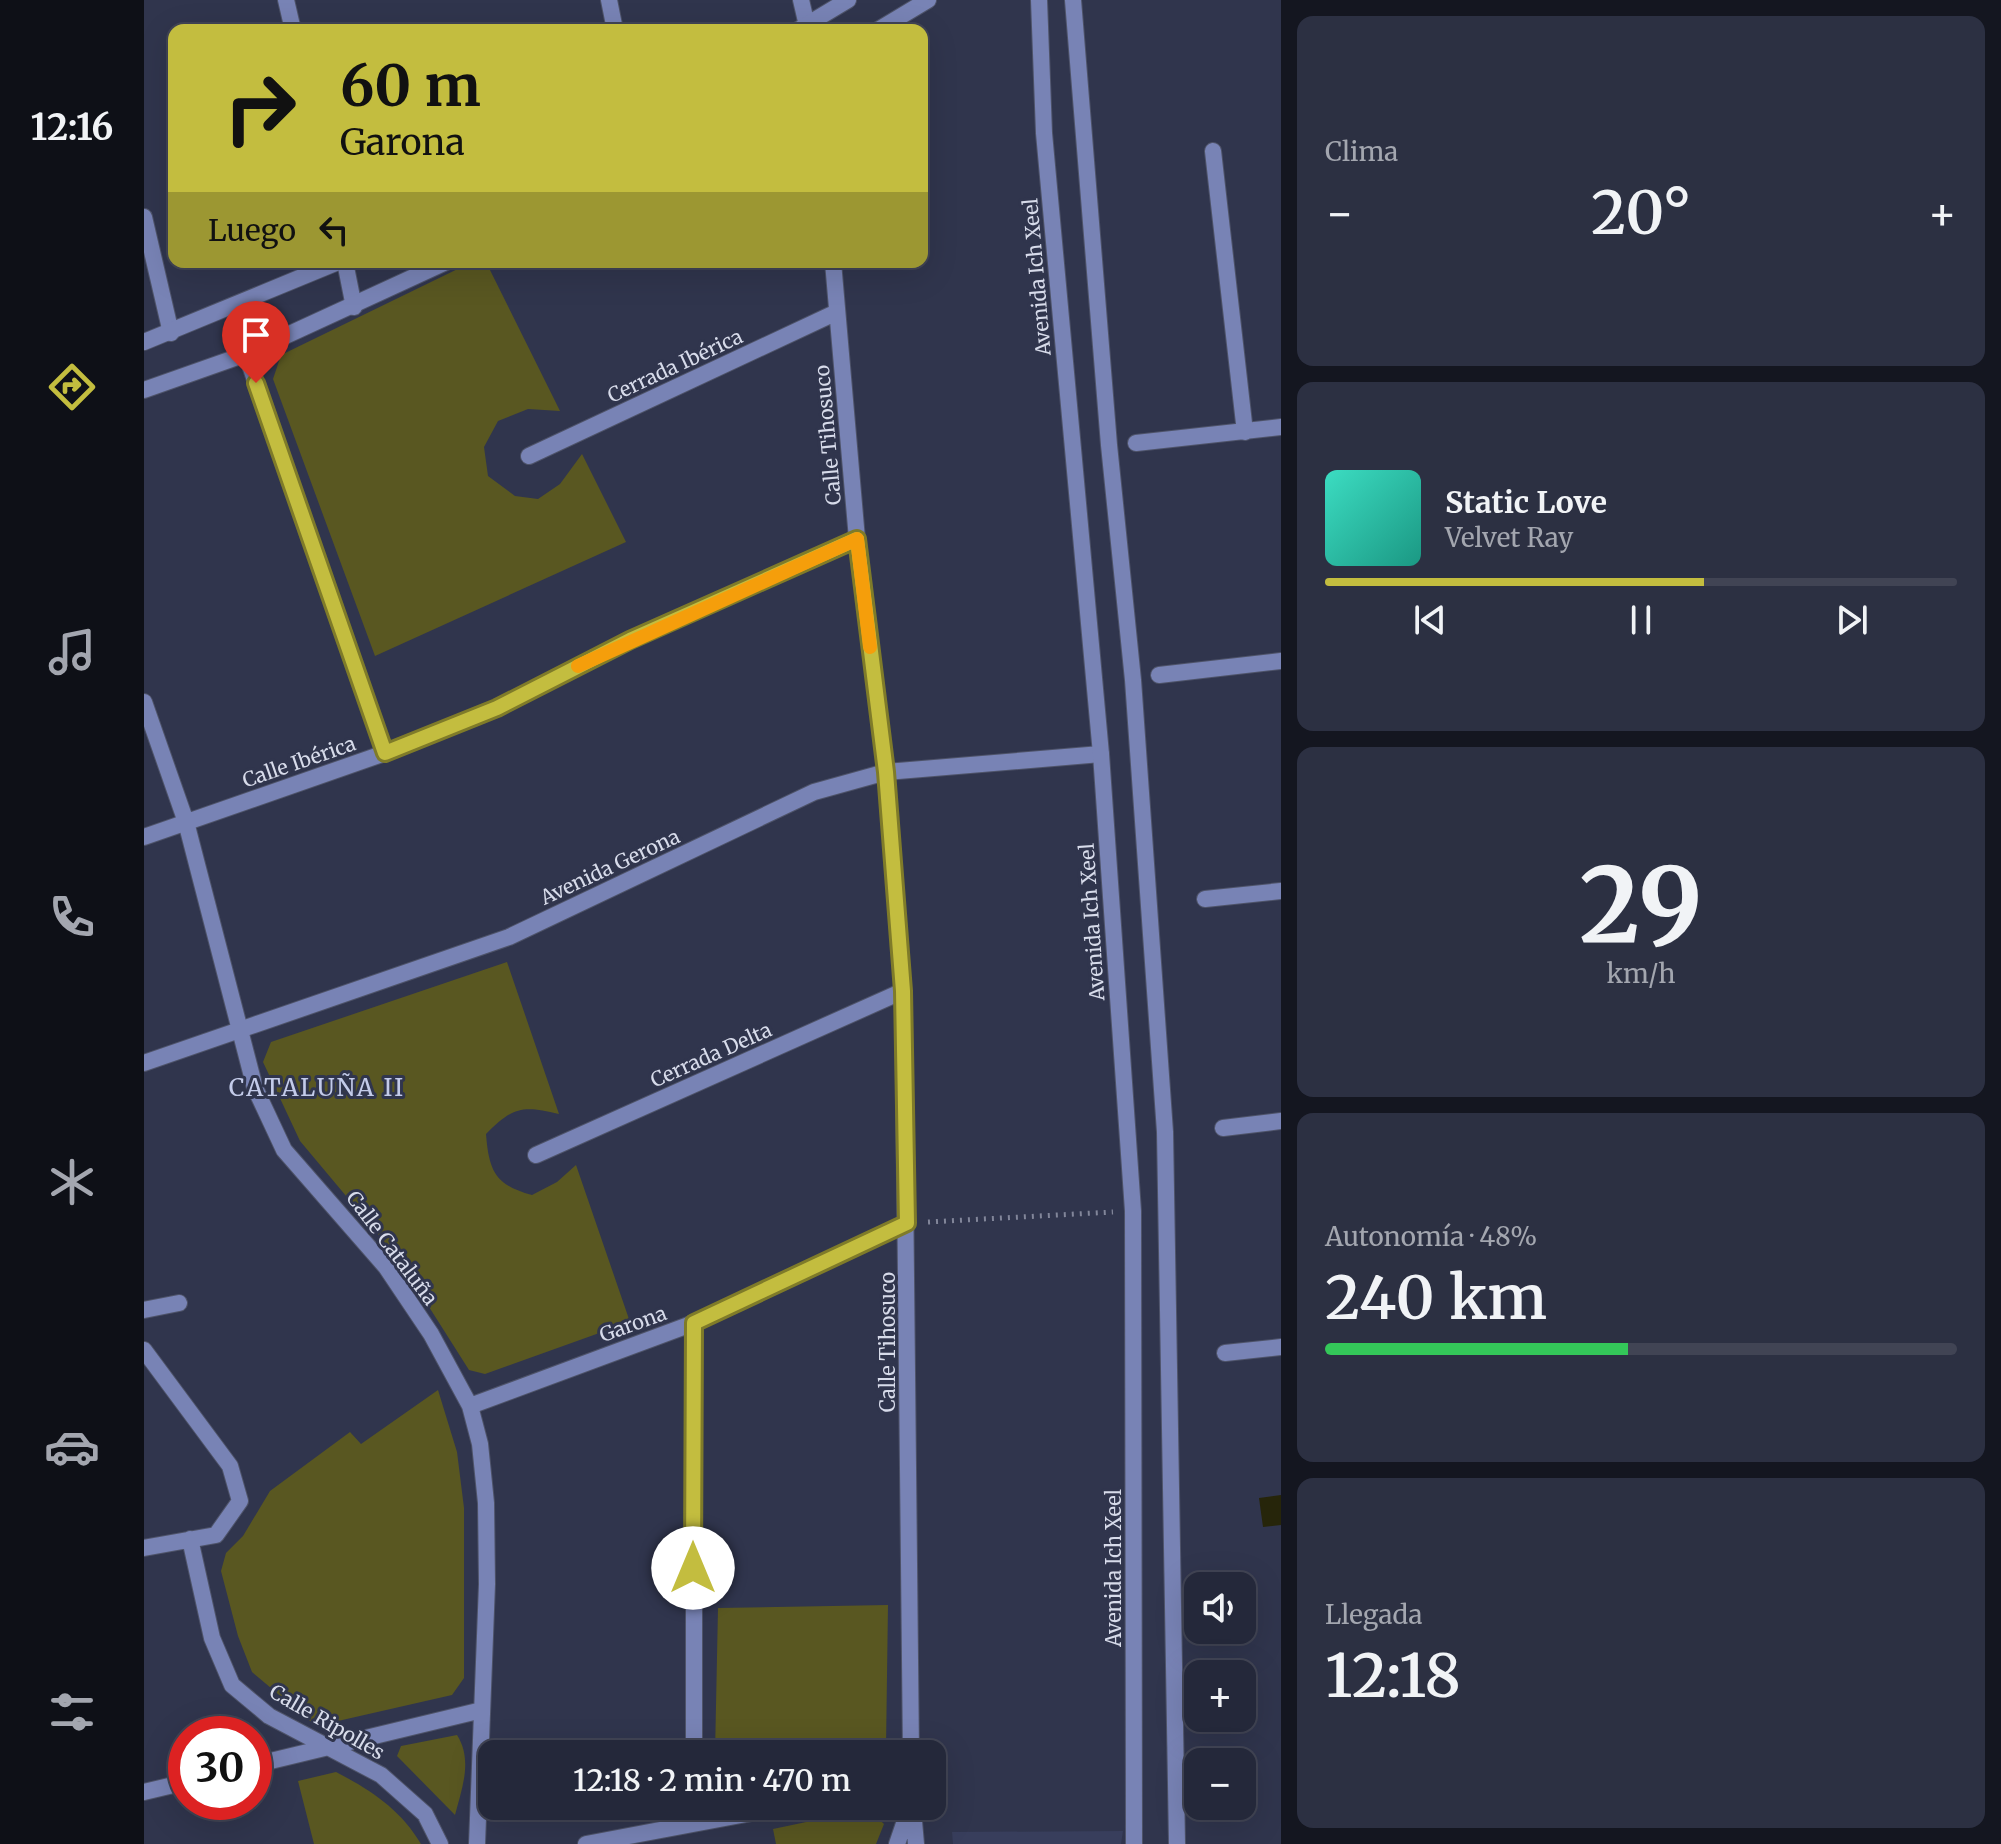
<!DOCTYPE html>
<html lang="es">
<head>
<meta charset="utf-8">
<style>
  :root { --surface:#24283a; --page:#2c3042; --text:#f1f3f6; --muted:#a3a6af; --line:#414454; --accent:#c3bd3f }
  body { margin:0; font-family:Merriweather,serif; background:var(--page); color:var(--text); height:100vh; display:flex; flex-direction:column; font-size:30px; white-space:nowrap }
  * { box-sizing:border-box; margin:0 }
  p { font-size:26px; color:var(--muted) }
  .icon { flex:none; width:44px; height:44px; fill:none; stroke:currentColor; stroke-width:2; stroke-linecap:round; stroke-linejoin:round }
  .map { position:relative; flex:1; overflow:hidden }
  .side { display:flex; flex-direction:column; gap:16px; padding:16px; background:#141620; width:720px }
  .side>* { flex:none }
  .guide { position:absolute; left:24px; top:24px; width:760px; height:244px; border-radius:16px; box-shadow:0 8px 32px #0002,0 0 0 2px var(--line); background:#c3bd3f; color:#111; overflow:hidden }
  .buttons { position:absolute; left:1040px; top:1572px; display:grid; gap:16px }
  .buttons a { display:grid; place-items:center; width:72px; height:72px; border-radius:16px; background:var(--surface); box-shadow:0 8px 32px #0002,0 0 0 2px var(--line); font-size:40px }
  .speed { position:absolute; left:24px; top:1716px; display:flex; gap:16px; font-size:40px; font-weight:700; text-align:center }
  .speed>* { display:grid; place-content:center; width:104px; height:104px; border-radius:50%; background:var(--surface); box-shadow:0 8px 32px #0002,0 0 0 2px var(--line); line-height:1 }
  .speed .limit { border:12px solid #d22; background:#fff; color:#111 }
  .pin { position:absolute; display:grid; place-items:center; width:68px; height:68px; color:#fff; margin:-82px -34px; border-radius:50% 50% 50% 0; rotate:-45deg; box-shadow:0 0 8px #0007 }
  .pin .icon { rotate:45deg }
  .me { position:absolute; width:88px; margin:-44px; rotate:0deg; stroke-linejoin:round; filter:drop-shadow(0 0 6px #0008) }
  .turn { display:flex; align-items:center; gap:28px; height:168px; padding:0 40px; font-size:36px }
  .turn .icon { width:104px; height:104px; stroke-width:2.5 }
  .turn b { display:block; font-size:56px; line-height:68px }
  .then { display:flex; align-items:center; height:76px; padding:0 40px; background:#0003; gap:16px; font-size:30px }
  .big { font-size:60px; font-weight:600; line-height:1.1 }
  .side .widget { flex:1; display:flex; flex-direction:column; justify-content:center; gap:12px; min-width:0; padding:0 28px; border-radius:16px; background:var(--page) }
  .side .dial { align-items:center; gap:0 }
  .dial b { font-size:104px; line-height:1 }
  .song { display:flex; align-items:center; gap:24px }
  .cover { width:96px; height:96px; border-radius:12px; background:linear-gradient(135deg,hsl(170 70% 55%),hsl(170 70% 35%)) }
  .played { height:8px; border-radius:4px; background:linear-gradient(90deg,var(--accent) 60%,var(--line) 60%) }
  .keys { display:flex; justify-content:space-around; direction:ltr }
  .heat { display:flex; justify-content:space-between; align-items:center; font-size:44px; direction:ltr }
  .charge { height:12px; border-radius:6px; background:linear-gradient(90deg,#34c759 48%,var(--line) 0) }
  .trip { position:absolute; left:334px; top:1740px; width:468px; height:80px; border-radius:16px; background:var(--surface); box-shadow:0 8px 32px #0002,0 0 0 2px var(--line); font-weight:600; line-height:80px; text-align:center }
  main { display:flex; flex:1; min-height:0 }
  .dock { display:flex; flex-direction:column; width:144px; justify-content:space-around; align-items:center; background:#0e1017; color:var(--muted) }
  .dock .icon { width:56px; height:56px }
  .dock .active { color:var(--accent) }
  .dock b { font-size:36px; color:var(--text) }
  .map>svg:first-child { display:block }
</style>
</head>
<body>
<main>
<nav class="dock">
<b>12:16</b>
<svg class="icon active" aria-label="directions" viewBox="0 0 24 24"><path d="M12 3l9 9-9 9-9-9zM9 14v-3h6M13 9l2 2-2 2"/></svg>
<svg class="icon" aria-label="music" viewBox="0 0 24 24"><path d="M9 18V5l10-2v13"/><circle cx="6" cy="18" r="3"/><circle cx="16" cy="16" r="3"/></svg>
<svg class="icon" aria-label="phone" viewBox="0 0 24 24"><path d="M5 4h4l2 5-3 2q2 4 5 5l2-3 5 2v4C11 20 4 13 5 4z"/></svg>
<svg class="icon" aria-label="climate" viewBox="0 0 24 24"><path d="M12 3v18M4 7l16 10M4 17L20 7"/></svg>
<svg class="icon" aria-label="car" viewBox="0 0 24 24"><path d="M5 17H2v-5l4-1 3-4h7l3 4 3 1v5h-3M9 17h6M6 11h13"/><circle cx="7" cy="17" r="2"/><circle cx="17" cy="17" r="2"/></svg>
<svg class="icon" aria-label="filters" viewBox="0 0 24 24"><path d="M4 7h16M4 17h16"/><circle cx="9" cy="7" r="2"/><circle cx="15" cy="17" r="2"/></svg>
</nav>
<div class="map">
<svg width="1137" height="1844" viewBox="0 0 1137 1844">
  <rect width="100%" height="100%" fill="#30354d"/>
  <path fill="#383e5c" d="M 979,1831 L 977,1844 L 809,1844 L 808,1832 Z"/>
  <path fill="#595721" d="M 328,262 L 342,262 L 416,411 L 384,409 L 354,421 L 340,447 L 344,476 L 371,496 L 394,499 L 416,484 L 438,454 L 482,542 L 231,656 L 129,379 L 137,355 Z
    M 363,962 L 415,1114 C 378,1105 369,1107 342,1134 C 345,1171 351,1185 388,1195 L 413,1182 L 432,1165 L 486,1322 L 341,1374 L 325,1370 L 254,1258 L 156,1141 L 119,1062 L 127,1042 Z
    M 294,1390 L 313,1452 L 320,1508 L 320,1678 L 308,1695 L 172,1726 L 108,1672 L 94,1636 L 77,1571 L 82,1553 L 99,1536 L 126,1491 L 206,1432 L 217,1444 Z
    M 744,1605 L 742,1747 L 738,1754 L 571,1754 L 574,1608 Z
    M 313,1735 C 329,1760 318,1788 311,1815 L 253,1756 L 257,1746 Z
    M 192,1772 C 227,1790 257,1810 277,1844 L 170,1844 L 154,1781 Z
    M 724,1809 L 740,1824 L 732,1844 L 632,1844 L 629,1829 Z"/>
  <path fill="#26250a" d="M 1137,1495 L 1137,1525 L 1119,1527 L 1115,1498 Z"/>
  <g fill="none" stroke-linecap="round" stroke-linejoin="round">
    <defs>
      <path id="minor" d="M 142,0 L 149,30
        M 465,0 L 471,30
        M 657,0 L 664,30
        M 1069,151 L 1101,432
        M 0,217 L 27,333
        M 201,262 L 210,307
        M 689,262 L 713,539 L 742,772 L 759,991 L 767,1754
        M 102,354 L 241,753
        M 992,443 L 1137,427
        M 385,456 L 693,312
        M 1015,675 L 1137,661
        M 0,702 L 42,822 L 111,1088 L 140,1150 L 242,1267 L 287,1334 L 326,1406 L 336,1444 L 342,1503 L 343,1584 L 333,1844
        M 0,837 L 241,753 L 353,708 L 486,640 L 713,539
        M 1061,899 L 1137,891
        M 0,1063 L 365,937 L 670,792 L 742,772 L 957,754
        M 1079,1128 L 1137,1121
        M 392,1155 L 759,991
        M 0,1310 L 35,1303
        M 550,1323 L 550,1754
        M 0,1350 L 86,1466 L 96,1501 L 72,1535 L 0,1548
        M 1081,1353 L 1137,1347
        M 326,1406 L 550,1323 L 763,1223
        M 46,1539 L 68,1638 L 88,1685 L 125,1716 L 237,1775 L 281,1814 L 296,1844
        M 110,1765 L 338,1710
        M 0,1792 L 42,1782
        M 769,1810 L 772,1844
        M 442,1844 L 644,1806
        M 753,1844 L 766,1806"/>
      <path id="tertiary" d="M 895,0 L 900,133 L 957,754 L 989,1211 L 990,1844
        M 929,0 L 965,445 L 989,680 L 1021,1132 L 1033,1844
        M 654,30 L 704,0
        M 734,30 L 784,0
        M 0,342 L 194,262
        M 0,390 L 102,354 L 302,262"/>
    </defs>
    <use href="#minor" stroke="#4e5369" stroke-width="18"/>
    <use href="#tertiary" stroke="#4e5369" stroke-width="18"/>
    <path stroke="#82869a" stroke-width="5" stroke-dasharray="2 6" stroke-linecap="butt" d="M 784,1222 L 969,1212"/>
    <use href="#minor" stroke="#7883b5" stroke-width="16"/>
    <use href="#tertiary" stroke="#7883b5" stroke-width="16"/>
  </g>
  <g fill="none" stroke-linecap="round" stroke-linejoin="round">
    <defs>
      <path id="route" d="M 112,383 L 241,753 L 353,708 L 486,640 L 713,539 L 742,772 L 759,991 L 763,1223 L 550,1323 L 549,1568"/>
    </defs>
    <use href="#route" stroke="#7f7b29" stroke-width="20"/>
    <use href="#route" stroke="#c3bd3f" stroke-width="14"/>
    <path stroke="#f59e0b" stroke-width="14" d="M 434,666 L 713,539 L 726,647"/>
  </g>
  <g text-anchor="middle" stroke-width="6" stroke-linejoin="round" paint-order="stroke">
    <g font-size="20" fill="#d7dbea" stroke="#30354d">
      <text transform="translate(893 277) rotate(-95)" y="7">Avenida Ich Xeel</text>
      <text transform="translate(531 366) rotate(-25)" y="7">Cerrada Ibérica</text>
      <text transform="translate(684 435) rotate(-95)" y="7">Calle Tihosuco</text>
      <text transform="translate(155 762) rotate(-19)" y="7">Calle Ibérica</text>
      <text transform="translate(466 867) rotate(-25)" y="7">Avenida Gerona</text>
      <text transform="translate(948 922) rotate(-94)" y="7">Avenida Ich Xeel</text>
      <text transform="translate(567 1055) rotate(-24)" y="7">Cerrada Delta</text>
      <text transform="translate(248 1248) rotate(53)" y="7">Calle Cataluña</text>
      <text transform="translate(489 1324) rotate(-20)" y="7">Garona</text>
      <text transform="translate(744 1342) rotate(-90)" y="7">Calle Tihosuco</text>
      <text transform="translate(970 1568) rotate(-90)" y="7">Avenida Ich Xeel</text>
      <text transform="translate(183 1722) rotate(30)" y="7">Calle Ripolles</text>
    </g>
    <g font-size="24" letter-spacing="2" fill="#c3cbe9" stroke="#30354d">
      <text x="173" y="1096">CATALUÑA II</text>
    </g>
  </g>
</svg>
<div class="buttons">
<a><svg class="icon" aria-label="sound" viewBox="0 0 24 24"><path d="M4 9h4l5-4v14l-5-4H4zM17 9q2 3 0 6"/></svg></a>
<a>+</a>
<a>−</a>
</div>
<div class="speed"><div class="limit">30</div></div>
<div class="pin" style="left:112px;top:383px;background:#d93025"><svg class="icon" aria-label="arrive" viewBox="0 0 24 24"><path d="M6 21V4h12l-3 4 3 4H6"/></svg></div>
<svg class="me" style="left:549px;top:1568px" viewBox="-20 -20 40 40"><circle r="19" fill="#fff"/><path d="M0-13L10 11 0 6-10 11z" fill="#c3bd3f"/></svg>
<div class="trip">12:18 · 2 min · 470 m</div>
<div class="guide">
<div class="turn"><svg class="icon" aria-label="right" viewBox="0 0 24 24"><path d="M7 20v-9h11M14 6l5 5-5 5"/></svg><div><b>60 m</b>Garona</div></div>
<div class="then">Luego<svg class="icon" aria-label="left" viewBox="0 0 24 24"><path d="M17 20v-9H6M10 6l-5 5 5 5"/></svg></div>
</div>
</div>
<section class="side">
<div class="widget"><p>Clima</p>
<div class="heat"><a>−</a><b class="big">20°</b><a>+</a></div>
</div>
<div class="widget">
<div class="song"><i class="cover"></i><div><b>Static Love</b><p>Velvet Ray</p></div></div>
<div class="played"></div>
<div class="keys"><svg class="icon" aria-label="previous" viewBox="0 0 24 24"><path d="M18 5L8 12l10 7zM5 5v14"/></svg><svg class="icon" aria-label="pause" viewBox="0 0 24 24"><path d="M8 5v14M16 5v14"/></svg><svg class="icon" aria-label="next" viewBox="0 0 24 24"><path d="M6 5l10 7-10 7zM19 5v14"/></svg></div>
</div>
<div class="widget dial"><b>29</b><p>km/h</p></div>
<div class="widget"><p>Autonomía · 48%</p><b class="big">240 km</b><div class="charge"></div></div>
<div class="widget"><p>Llegada</p><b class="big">12:18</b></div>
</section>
</main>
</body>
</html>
